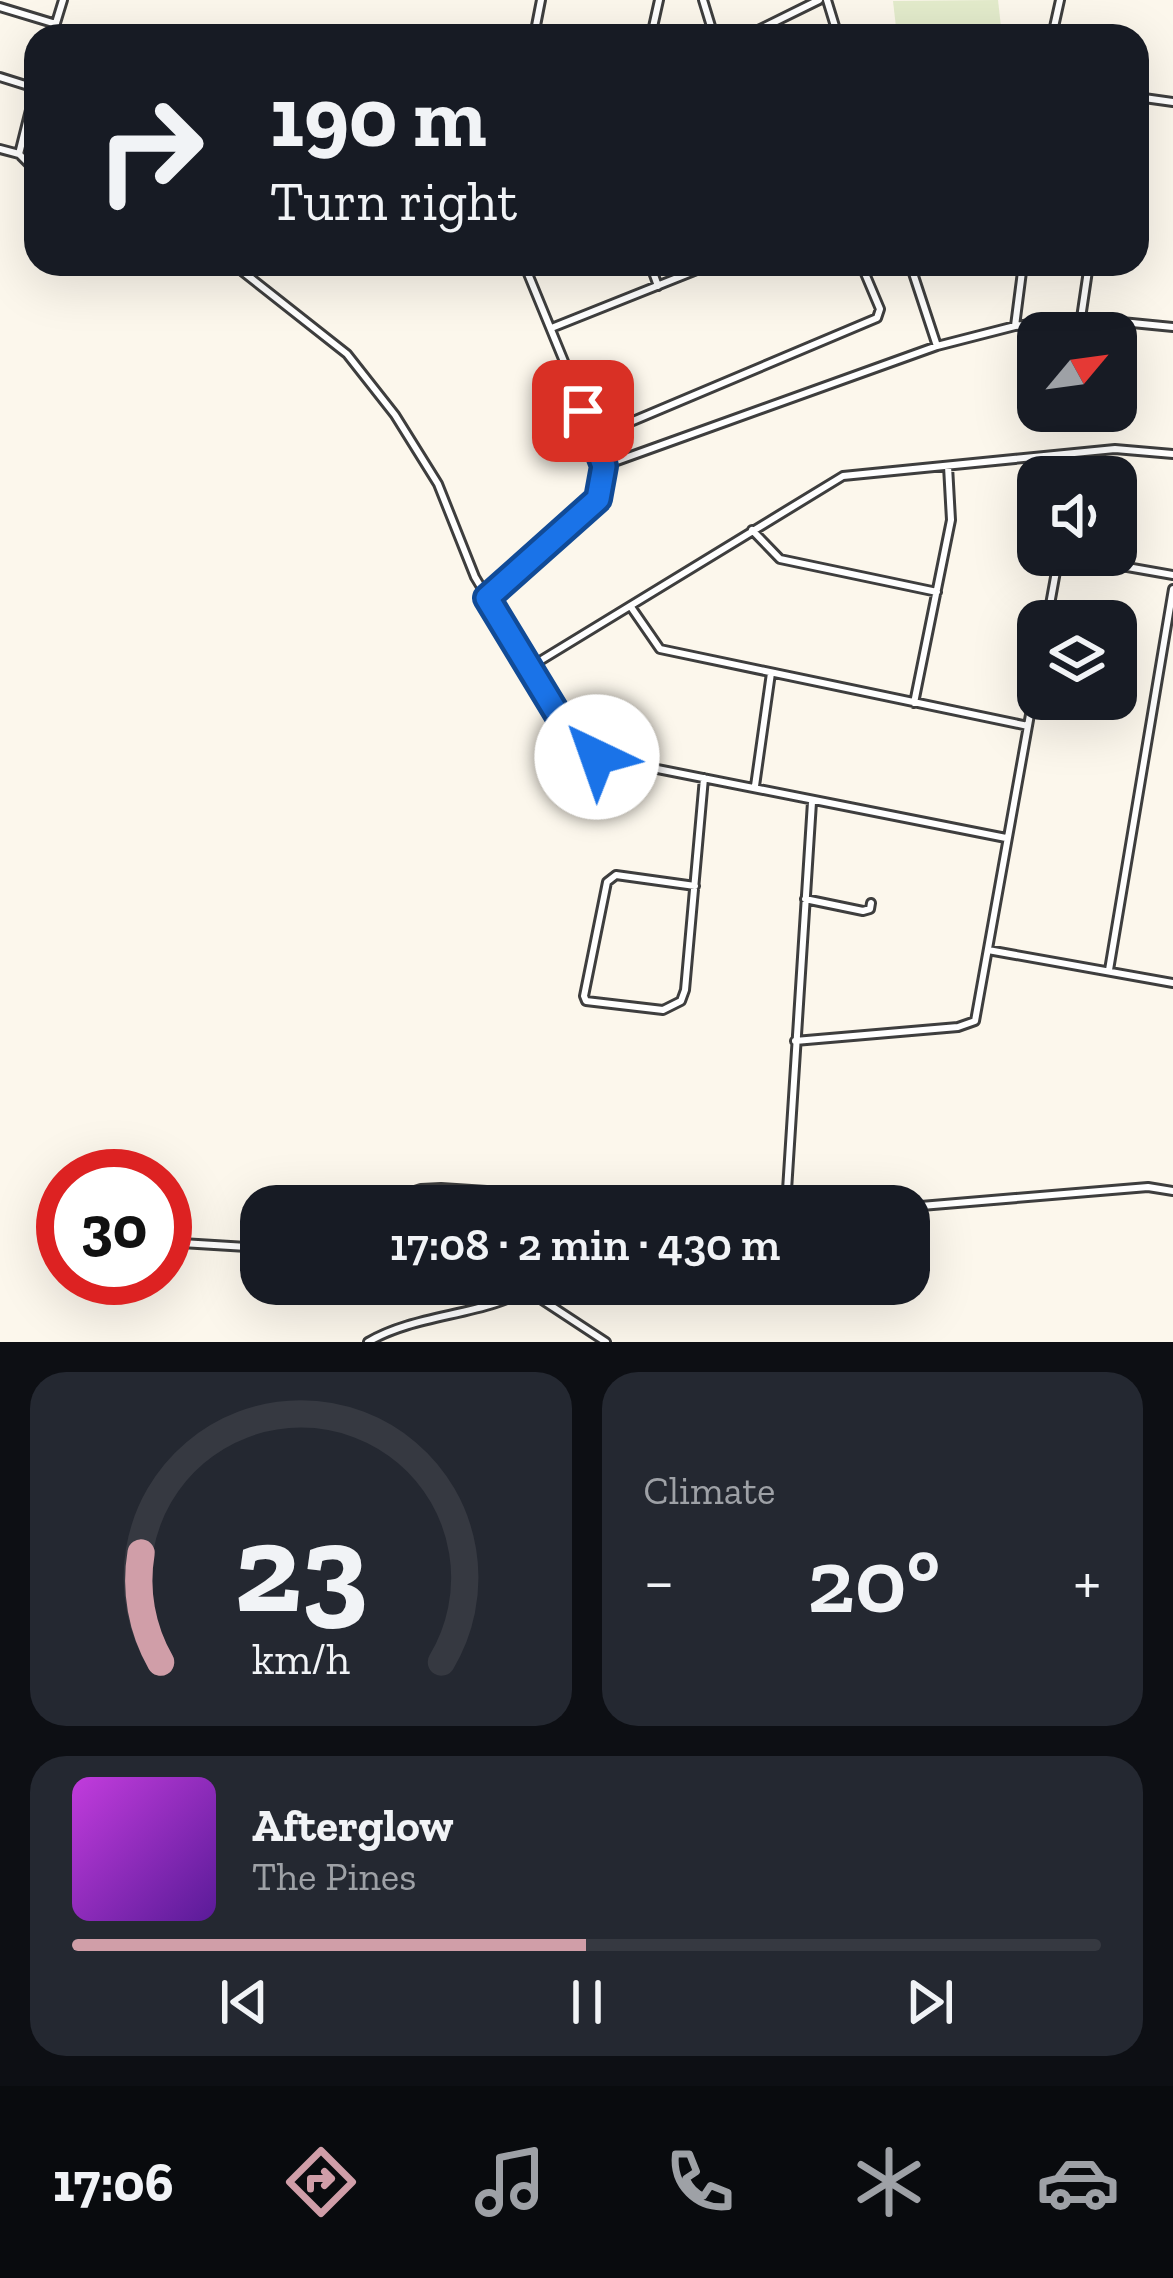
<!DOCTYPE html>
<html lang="en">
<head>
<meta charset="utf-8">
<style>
  :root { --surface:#171b24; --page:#242831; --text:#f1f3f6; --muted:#9ea1a6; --line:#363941; --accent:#d09ea8 }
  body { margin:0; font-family:"Zilla Slab",serif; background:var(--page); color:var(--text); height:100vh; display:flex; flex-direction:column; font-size:45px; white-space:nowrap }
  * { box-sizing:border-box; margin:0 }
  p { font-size:39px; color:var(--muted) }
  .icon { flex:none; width:66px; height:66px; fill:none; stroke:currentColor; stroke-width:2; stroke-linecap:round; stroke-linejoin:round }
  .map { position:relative; height:1342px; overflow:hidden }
  .details { display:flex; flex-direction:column; gap:30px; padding:30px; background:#0d0f14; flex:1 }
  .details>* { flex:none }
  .hud { position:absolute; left:24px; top:24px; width:1125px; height:252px; border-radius:36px; box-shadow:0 12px 48px #0002; background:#171b24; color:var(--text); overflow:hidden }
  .needle { width:78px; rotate:61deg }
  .fabs { position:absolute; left:1017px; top:312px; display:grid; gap:24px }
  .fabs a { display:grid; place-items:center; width:120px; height:120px; border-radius:24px; background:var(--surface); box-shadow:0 12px 48px #0002; font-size:60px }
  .speed { position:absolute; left:36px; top:1149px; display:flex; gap:24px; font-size:60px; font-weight:700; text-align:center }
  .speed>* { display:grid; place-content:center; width:156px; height:156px; border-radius:50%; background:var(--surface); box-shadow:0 12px 48px #0002; line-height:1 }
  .speed .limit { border:18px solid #d22; background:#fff; color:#111 }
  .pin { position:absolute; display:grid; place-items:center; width:102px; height:102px; color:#fff; margin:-51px; border-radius:24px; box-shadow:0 6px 18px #0006 }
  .me { position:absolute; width:132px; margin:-66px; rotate:318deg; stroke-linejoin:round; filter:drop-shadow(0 0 9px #0008) }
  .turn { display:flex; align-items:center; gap:42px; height:252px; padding:0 48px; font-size:54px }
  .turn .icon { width:156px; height:156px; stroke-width:2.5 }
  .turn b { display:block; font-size:84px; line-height:102px }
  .big { font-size:90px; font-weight:600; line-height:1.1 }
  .details .widget { flex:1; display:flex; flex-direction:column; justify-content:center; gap:18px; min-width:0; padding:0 42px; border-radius:36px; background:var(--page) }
  .details .dial { align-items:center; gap:0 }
  .dial svg { height:312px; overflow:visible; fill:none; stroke:var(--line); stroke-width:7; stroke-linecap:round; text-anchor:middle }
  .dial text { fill:var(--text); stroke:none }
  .song { display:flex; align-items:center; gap:36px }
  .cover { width:144px; height:144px; border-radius:18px; background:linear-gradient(135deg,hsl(290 70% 55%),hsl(270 70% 35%)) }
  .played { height:12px; border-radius:6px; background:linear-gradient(90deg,var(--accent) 50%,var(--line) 50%) }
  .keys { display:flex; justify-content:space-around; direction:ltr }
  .heat { display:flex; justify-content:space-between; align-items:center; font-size:66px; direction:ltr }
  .details .tiles { flex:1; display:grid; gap:30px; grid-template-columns:1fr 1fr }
  .widget:last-child { grid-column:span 2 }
  .trip { position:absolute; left:240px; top:1185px; width:690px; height:120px; border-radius:36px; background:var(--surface); box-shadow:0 12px 48px #0002; font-weight:600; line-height:120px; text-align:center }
  .tab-bar { display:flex; height:192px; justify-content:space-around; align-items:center; background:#090b0e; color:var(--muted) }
  .tab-bar .icon { width:84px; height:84px }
  .tab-bar .on { color:var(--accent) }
  .tab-bar b { font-size:54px; color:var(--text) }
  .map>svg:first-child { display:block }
</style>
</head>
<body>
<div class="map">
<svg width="1173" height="1342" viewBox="0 0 1173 1342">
  <rect width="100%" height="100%" fill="#fcf7ec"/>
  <path fill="#e3ebcb" d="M 998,0 L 1002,36 L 897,36 L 893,1 Z"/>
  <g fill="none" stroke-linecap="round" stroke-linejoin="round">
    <defs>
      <path id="street" d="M 703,0 L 714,36
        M 827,0 L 838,36
        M 0,7 L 56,24
        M 52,36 L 63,0
        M 534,36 L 541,0
        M 651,36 L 659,0
        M 746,36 L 819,0
        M 1052,36 L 1060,0
        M 0,77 L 35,88
        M 1137,97 L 1173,102
        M 0,149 L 19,154 L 36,86
        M 19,154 L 36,171
        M 233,264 L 347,354 L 395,415 L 438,484 L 475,577 L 578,748 L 597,757 L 1006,838
        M 650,264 L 658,286
        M 910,264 L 937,346
        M 1081,318 L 1089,264
        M 1015,326 L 1023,264
        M 554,327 L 712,264
        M 595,437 L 877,318 L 880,309 L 861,264
        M 603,466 L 937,346 L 1015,326 L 1081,318 L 1173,327
        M 1064,477 L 1065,454
        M 752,530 L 780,559 L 937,592
        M 1059,555 L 1173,575
        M 488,597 L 598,499 C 607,477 601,459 595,437 L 524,264
        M 631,607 L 660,649 L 1028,726
        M 1047,621 L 1059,555
        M 530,667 L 843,476 L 1115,449 L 1173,454
        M 914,703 L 951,520 L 948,466
        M 755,786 L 771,673
        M 695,886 L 616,875 L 607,882 L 584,996 L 586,1001 L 663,1010 L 681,1001 L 685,990 L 704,778
        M 805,899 L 863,911 L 870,909 L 871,903
        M 988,950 L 1173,983
        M 1109,970 L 1173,589
        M 795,1041 L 958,1027 L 975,1021 L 1038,670
        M 367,1206 L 421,1189 L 441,1188 L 710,1206
        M 786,1206 L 812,802
        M 909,1207 L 1148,1187 L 1173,1191
        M 165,1242 L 247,1247 L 261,1243
        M 527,1290 L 606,1342
        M 368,1342 C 419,1312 487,1317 537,1284"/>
    </defs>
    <use href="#street" stroke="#3e3e3e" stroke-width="12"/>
    <use href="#street" stroke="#fff" stroke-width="6"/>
  </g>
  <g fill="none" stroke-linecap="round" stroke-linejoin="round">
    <defs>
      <path id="route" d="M 583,411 L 604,466 L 598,499 L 487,598 L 578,748 L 597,757"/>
    </defs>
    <use href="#route" stroke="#114b97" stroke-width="30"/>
    <use href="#route" stroke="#1a73e8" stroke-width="21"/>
  </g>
</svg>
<div class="fabs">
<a><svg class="needle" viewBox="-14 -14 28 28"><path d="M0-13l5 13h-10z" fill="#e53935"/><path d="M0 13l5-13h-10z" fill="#9ea1a6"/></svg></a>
<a><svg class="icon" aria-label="sound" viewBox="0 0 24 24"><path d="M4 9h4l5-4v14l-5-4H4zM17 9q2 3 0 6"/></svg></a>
<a><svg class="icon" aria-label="layers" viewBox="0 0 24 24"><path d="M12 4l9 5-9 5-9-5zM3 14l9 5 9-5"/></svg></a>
</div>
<div class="speed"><div class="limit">30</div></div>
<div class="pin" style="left:583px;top:411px;background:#d93025"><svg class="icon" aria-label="arrive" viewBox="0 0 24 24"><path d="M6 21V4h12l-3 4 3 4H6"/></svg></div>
<svg class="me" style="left:597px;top:757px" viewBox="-20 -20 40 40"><circle r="19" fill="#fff"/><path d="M0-13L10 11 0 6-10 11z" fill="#1a73e8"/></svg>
<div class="trip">17:08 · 2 min · 430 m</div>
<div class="hud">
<div class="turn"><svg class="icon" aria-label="right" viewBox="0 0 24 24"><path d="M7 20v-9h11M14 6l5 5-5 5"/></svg><div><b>190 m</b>Turn right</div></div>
</div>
</div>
<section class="details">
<div class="tiles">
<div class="widget dial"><svg viewBox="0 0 100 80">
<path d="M14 69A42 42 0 1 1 86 69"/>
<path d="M14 69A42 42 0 0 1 9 41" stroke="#d09ea8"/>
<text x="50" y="56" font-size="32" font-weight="700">23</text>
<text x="50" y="72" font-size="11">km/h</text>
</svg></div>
<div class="widget"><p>Climate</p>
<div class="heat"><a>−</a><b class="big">20°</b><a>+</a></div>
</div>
<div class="widget">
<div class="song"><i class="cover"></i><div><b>Afterglow</b><p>The Pines</p></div></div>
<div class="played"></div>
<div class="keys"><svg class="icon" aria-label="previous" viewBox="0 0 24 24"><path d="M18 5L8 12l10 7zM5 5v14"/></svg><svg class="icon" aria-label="pause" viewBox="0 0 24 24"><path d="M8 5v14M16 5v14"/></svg><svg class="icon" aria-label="next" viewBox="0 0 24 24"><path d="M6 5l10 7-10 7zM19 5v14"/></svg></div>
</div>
</div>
</section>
<nav class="tab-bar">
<b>17:06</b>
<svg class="icon on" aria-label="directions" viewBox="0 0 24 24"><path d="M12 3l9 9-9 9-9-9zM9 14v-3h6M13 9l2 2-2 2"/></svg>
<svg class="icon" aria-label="music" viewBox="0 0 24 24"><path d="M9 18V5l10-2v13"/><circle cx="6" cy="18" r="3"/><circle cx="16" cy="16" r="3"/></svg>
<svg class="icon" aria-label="phone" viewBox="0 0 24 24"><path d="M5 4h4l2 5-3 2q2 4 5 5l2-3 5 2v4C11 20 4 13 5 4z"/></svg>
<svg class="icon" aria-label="climate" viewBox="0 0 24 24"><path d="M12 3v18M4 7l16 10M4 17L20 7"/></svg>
<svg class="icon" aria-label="car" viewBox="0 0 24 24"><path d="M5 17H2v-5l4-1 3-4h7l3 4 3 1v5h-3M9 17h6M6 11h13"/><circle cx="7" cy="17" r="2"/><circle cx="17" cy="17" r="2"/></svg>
</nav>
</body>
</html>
